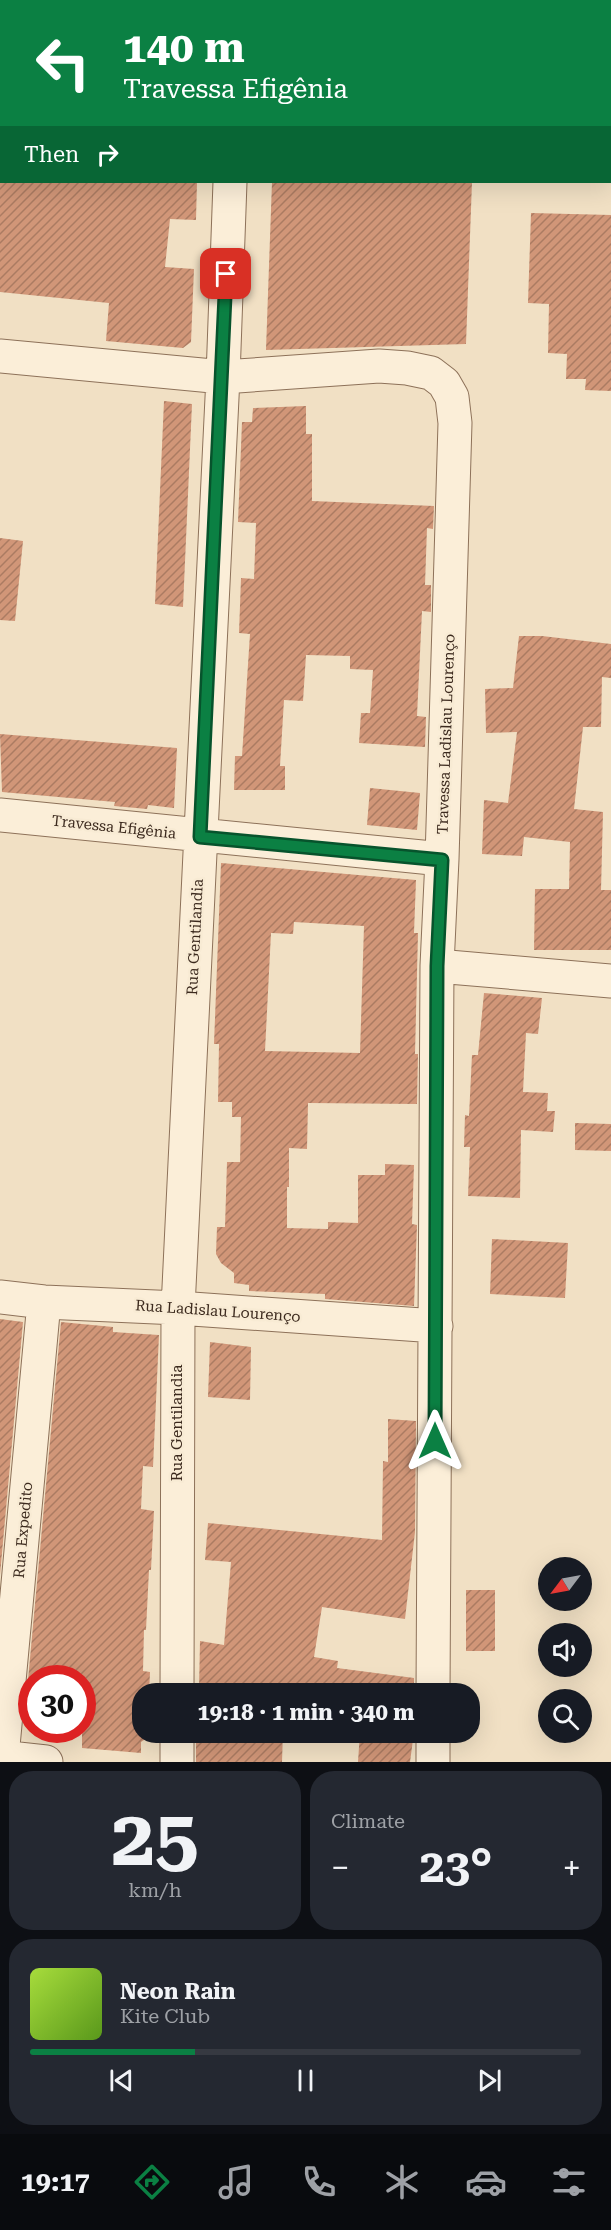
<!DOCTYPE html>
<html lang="en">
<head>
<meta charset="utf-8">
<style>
  :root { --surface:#171b24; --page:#242831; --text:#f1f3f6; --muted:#9ea1a6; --line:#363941; --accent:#0b8043 }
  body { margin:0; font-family:"Roboto Serif",serif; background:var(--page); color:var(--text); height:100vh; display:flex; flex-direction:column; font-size:22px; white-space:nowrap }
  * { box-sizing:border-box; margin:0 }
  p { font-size:20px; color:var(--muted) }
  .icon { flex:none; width:33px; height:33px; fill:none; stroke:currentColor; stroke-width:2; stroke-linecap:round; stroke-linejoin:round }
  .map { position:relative; height:1762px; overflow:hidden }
  .side { display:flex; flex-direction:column; gap:9px; padding:9px; background:#0d0f14; flex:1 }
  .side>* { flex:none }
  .banner { position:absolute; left:0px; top:0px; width:612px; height:183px; box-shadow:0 6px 24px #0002; background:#0b8043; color:#fff; overflow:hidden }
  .needle { width:39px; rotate:238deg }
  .fabs { position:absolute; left:538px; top:1557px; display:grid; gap:12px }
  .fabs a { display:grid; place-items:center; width:54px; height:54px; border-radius:50%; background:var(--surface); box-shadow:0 6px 24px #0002; font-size:30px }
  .speed { position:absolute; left:18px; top:1665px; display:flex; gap:12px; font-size:30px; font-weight:700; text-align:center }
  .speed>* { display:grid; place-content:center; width:78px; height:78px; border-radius:50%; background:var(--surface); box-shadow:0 6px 24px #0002; line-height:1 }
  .speed .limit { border:9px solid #d22; background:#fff; color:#111 }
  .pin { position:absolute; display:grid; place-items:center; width:51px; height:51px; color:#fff; margin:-26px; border-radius:12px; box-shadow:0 3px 9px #0006 }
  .me { position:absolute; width:66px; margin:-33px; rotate:0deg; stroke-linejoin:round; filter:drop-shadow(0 0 4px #0008) }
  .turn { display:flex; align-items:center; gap:21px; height:126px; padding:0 24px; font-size:27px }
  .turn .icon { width:78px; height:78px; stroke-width:2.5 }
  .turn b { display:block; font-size:42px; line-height:51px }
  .then { display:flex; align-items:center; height:57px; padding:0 24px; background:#0003; gap:12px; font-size:22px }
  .big { font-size:45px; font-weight:700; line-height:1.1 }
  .side .tile { flex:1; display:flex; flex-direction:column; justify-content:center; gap:9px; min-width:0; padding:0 21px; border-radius:24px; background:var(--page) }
  .side .dial { align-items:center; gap:0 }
  .dial b { font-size:78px; line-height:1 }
  .song { display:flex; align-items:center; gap:18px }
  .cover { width:72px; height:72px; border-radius:9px; background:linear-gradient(135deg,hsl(80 70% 55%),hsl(90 70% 35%)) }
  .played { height:6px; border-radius:3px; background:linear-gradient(90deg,var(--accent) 30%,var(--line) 30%) }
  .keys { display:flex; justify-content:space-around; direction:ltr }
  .heat { display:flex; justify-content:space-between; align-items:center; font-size:33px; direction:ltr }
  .side .tiles { flex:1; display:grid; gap:9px; grid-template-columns:1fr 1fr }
  .tile:last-child { grid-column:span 2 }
  .trip { position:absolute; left:132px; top:1683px; width:348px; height:60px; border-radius:24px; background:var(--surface); box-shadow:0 6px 24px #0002; font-weight:700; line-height:60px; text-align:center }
  .tab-bar { display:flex; height:96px; justify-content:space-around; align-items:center; background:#090b0e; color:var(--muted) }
  .tab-bar .icon { width:42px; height:42px }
  .tab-bar .current { color:var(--accent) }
  .tab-bar b { font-size:27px; color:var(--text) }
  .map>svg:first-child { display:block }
</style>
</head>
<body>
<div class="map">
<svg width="611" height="1762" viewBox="0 0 611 1762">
  <defs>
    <pattern id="building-hatch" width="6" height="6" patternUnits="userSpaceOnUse" patternTransform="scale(1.5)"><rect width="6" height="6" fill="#d19678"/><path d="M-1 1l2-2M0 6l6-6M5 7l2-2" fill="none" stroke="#ab7b62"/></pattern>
  </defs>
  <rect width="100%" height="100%" fill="#f1e0c4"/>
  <path fill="url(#building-hatch)" fill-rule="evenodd" d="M 0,182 L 197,182 L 196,220 L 170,219 L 165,267 L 194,269 L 191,342 L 183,348 L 106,341 L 109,303 L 0,292 Z
    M 272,182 L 472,182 L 466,344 L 266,350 Z
    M 531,213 L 611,215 L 611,391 L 585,390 L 586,379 L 566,379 L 567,354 L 548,353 L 549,304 L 528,303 Z
    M 164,401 L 192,404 L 183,607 L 155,604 Z
    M 306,406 L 306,434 L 312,434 L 312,501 L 434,506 L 433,529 L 427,528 L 425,585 L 431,585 L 431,612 L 422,611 L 417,716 L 426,717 L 425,747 L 359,743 L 361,713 L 370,713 L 373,670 L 350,669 L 350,656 L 306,655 L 303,701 L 284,700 L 280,766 L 285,766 L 285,790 L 234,790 L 235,756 L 242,756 L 250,634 L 239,633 L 241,578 L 254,579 L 256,523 L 238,522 L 242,422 L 252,422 L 253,408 Z
    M 0,538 L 23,541 L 15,621 L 0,620 Z
    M 519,636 L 542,636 L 611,644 L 611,678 L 602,677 L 601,727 L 583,727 L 574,809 L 603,812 L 601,890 L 611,890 L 611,950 L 534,950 L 535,889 L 569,889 L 570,842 L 524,837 L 522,856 L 482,854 L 484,800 L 508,803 L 517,732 L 486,733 L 485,689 L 513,688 Z
    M 0,734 L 177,748 L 174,808 L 148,805 L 147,809 L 114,806 L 115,802 L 2,792 Z
    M 370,788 L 420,793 L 417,830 L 367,825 Z
    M 221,863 L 416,880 L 414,933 L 418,933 L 415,1054 L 418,1054 L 417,1104 L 308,1103 L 307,1149 L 289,1148 L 289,1187 L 287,1187 L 287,1228 L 328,1229 L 328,1222 L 358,1223 L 358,1175 L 385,1175 L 385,1164 L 414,1165 L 412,1224 L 417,1225 L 414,1306 L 325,1299 L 325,1294 L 249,1291 L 249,1285 L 234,1283 L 234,1273 L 221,1263 L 216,1254 L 217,1227 L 225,1227 L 227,1162 L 240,1162 L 241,1117 L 232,1117 L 232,1102 L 218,1102 L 219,1044 L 214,1044 ZM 294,922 L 364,926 L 360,1053 L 265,1051 L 271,933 L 293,934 Z
    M 484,993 L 542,998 L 538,1034 L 526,1033 L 523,1092 L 548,1093 L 547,1111 L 555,1111 L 553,1132 L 521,1130 L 520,1198 L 468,1196 L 470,1147 L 464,1147 L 465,1115 L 469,1116 L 472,1055 L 478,1055 Z
    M 575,1123 L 611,1124 L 611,1151 L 575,1150 Z
    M 492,1239 L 568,1243 L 565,1298 L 490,1294 Z
    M 0,1319 L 23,1322 L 0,1575 Z
    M 61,1322 L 113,1327 L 113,1332 L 159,1335 L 153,1467 L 143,1466 L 141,1509 L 154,1511 L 151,1570 L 149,1570 L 146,1630 L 144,1630 L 143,1671 L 150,1672 L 149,1694 L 142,1694 L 142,1732 L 147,1732 L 147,1738 L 141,1742 L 141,1753 L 82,1748 L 82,1678 L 32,1678 L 32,1681 L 28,1680 Z
    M 210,1342 L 251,1347 L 250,1400 L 208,1397 Z
    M 388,1419 L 416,1421 L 415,1532 L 405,1619 L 322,1607 L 314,1657 L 338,1661 L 337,1668 L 414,1678 L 414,1694 L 322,1694 L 302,1691 L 301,1694 L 230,1694 L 199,1689 L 200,1641 L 224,1645 L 231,1562 L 205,1560 L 208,1523 L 382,1540 L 383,1461 L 388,1462 Z
    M 466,1590 L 495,1590 L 495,1651 L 466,1651 Z
    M 196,1732 L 283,1732 L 282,1762 L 196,1762 Z
    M 360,1732 L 414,1732 L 410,1762 L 358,1762 Z"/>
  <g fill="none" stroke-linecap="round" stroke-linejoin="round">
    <defs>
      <path id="minor" d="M 235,2 L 235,0
        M 0,356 L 223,377 L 379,366 L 407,368 L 431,373 L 444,383 L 452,397 L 455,423 L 442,859 L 437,966 L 433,1694
        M 0,815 L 442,859
        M 437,966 L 611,981
        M 0,1297 L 44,1302 L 178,1308 L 436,1326
        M 177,1694 L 178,1308 L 223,377 L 230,182
        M 0,1757 L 46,1762
        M 2,1757 L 44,1302
        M 177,1762 L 177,1732
        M 433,1762 L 433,1732"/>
    </defs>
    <use href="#minor" stroke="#8d7159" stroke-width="35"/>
    <use href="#minor" stroke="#fbeed8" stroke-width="33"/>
  </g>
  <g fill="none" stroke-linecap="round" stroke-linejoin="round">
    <defs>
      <path id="route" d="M 226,274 L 200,837 L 442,860 L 437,966 L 435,1441"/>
    </defs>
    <use href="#route" stroke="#07532c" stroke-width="15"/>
    <use href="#route" stroke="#0b8043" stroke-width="10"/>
  </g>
  <g text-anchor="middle" stroke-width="5" stroke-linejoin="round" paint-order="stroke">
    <g font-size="15" fill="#3c2a1e" stroke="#f8ebd4">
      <text transform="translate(446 734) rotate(-88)" y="5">Travessa Ladislau Lourenço</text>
      <text transform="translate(114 827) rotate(6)" y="5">Travessa Efigênia</text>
      <text transform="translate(195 937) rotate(-87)" y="5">Rua Gentilandia</text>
      <text transform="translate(218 1311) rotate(4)" y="5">Rua Ladislau Lourenço</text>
      <text transform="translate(177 1423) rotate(-90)" y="5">Rua Gentilandia</text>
      <text transform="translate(23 1530) rotate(-85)" y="5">Rua Expedito</text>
    </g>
  </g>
</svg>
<div class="fabs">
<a><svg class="needle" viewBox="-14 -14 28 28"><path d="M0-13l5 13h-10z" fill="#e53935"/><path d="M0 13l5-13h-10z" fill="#9ea1a6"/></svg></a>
<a><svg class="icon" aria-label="sound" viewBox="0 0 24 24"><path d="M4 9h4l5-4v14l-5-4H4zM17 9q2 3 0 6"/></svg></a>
<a><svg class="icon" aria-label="search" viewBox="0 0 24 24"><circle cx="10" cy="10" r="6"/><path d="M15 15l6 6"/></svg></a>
</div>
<div class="speed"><div class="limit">30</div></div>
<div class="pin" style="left:226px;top:274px;background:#d93025"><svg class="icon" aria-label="arrive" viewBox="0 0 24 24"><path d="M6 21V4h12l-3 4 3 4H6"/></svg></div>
<svg class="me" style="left:435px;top:1441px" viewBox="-20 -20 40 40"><path d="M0-17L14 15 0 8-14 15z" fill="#0b8043" stroke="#fff" stroke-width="4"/></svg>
<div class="trip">19:18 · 1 min · 340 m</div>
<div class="banner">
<div class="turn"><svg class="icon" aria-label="left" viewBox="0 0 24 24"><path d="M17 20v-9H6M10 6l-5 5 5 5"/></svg><div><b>140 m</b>Travessa Efigênia</div></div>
<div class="then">Then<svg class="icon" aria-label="right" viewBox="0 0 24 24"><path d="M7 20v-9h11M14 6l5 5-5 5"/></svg></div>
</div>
</div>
<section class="side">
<div class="tiles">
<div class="tile dial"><b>25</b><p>km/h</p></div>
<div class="tile"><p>Climate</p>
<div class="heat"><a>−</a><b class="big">23°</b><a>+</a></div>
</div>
<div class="tile">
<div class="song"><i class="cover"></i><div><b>Neon Rain</b><p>Kite Club</p></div></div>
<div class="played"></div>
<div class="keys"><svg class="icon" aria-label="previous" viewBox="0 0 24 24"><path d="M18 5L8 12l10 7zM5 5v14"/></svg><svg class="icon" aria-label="pause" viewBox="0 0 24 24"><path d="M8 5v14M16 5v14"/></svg><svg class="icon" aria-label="next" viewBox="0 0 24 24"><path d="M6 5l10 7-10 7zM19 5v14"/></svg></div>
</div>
</div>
</section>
<nav class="tab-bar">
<b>19:17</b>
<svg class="icon current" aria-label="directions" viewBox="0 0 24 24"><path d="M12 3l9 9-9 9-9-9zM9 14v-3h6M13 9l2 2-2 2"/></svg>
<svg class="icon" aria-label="music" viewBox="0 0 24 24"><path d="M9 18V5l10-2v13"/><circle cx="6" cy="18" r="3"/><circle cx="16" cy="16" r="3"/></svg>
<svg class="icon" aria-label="phone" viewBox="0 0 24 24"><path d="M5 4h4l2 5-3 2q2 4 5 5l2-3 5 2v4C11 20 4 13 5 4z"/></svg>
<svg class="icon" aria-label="climate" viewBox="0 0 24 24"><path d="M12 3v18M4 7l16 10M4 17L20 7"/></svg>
<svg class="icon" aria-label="car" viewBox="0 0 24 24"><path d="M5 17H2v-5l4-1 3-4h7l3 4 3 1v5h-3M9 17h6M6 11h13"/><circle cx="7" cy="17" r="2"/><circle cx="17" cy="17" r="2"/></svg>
<svg class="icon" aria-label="filters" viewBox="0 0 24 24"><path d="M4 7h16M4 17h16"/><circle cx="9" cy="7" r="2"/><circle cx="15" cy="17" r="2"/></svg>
</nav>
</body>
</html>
